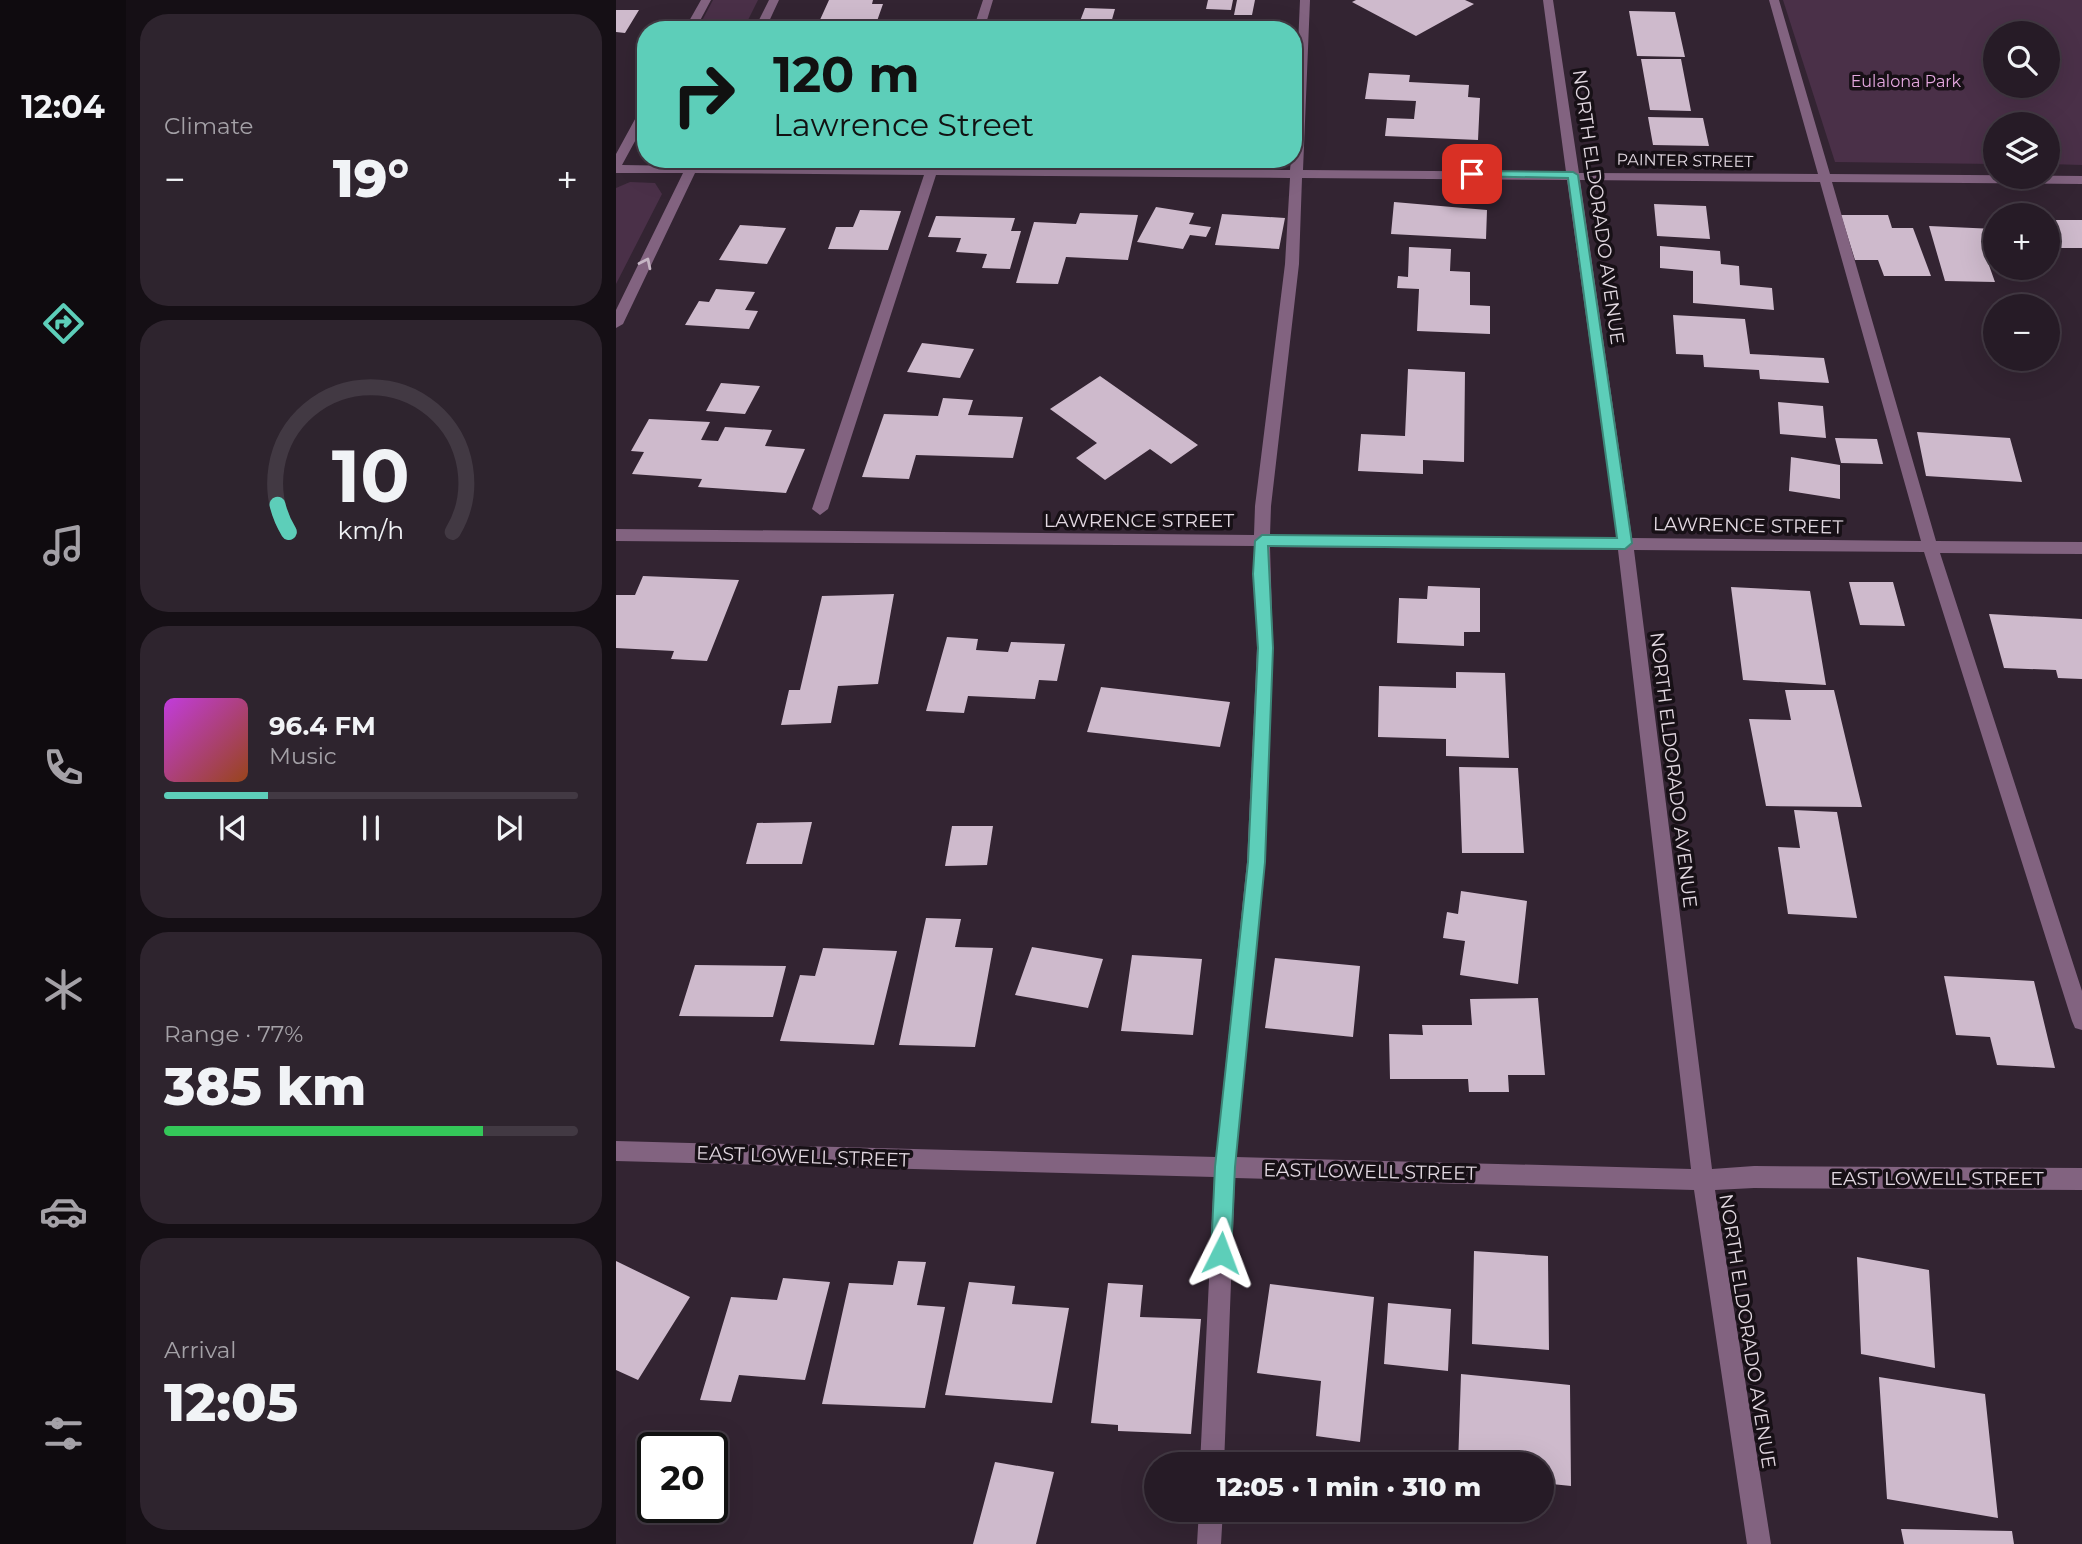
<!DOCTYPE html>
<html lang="en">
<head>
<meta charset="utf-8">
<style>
  :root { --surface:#261b26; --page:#2e242e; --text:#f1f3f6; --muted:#a4a1a7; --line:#423943; --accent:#5dceb9 }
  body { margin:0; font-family:Montserrat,sans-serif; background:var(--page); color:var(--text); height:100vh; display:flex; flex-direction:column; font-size:26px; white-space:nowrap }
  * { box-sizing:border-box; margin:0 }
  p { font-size:23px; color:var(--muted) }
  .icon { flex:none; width:38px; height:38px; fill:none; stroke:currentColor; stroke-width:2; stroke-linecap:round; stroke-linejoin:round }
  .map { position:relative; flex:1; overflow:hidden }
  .panel { display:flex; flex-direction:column; gap:14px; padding:14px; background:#150f15; width:490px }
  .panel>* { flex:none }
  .guide { position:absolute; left:21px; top:21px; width:665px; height:147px; border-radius:28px; box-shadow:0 7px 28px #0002,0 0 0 2px var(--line); background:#5dceb9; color:#111; overflow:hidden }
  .controls { position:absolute; left:1367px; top:21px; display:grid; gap:14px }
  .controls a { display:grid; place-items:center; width:77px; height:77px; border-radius:50%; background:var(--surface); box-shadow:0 7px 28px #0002,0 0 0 2px var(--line); font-size:35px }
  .speed { position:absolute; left:21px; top:1432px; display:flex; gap:14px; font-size:35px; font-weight:700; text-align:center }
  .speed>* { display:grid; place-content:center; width:91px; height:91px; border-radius:50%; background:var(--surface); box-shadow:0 7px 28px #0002,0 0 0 2px var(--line); line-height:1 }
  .speed .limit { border:4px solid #111; border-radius:10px; background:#fff; color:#111 }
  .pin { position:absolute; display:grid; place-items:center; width:60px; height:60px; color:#fff; margin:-30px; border-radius:14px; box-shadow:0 4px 10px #0006 }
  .me { position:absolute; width:77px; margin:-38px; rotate:3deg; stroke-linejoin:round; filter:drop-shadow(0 0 5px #0008) }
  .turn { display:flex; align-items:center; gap:24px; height:147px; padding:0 21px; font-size:32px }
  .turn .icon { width:91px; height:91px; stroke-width:2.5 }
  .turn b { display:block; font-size:49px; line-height:60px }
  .big { font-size:52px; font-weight:800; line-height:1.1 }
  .panel .tile { flex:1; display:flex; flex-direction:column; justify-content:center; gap:10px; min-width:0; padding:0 24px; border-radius:28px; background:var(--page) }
  .panel .dial { align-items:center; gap:0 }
  .dial svg { height:182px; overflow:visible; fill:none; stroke:var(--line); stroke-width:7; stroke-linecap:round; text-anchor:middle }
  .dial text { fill:var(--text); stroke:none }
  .song { display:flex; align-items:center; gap:21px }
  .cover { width:84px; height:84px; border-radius:10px; background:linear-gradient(135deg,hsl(290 70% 55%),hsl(20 70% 35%)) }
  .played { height:7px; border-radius:4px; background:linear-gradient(90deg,var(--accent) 25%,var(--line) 25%) }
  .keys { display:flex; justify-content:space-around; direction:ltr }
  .heat { display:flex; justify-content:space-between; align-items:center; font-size:38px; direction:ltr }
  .charge { height:10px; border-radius:5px; background:linear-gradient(90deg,#34c759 77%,var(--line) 0) }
  .trip { position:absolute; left:528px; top:1452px; width:410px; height:70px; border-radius:35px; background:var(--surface); box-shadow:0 7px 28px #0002,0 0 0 2px var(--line); font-weight:800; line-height:70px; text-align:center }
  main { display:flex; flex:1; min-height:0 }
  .tab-bar { display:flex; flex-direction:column; width:126px; justify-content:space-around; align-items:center; background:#0f0b0f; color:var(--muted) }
  .tab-bar .icon { width:49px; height:49px }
  .tab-bar .selected { color:var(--accent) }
  .tab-bar b { font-size:32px; color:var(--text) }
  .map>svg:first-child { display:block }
</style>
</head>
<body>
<main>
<nav class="tab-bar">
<b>12:04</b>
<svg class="icon selected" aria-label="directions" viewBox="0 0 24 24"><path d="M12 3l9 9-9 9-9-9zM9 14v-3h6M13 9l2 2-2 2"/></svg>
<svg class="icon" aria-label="music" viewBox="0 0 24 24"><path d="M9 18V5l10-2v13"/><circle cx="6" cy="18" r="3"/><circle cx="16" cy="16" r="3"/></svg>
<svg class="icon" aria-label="phone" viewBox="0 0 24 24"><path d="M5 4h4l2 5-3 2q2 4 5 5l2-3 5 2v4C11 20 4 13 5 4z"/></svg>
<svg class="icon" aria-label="climate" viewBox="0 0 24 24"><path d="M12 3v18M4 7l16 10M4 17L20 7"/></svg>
<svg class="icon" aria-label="car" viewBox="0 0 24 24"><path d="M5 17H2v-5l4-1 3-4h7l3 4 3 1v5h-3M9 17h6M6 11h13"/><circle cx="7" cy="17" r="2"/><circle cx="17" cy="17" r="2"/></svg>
<svg class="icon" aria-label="filters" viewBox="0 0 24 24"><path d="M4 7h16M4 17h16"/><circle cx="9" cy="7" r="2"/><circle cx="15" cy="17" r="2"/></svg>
</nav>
<section class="panel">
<div class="tile"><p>Climate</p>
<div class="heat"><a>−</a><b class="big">19°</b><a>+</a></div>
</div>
<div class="tile dial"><svg viewBox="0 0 100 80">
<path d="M14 69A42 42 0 1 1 86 69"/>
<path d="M14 69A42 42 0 0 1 9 57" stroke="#5dceb9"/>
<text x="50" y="56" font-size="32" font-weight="700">10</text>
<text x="50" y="72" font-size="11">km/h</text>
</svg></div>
<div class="tile">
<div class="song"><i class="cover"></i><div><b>96.4 FM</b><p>Music</p></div></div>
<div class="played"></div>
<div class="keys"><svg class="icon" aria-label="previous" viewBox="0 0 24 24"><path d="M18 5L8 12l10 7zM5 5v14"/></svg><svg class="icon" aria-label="pause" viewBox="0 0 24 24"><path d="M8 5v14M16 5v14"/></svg><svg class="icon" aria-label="next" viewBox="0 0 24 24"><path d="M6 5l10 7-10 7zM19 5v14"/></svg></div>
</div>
<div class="tile"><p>Range · 77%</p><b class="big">385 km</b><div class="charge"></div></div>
<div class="tile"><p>Arrival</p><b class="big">12:05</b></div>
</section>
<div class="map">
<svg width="1466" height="1544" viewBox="0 0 1466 1544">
  <rect width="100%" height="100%" fill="#332432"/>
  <path fill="#4a3048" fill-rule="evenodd" d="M 97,0 L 142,0 L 127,30 L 81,30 Z
    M 1167,0 L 1466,0 L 1466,165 L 1432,164 L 1432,124 L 1379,124 L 1379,164 L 1219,162 ZM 1379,33 L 1432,33 L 1432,86 L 1379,86 Z
    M 14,182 L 39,183 L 46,194 L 0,284 L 0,188 Z"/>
  <path fill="#cebacc" d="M 213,0 L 257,0 L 256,4 L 267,4 L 261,21 L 266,21 L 263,30 L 213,30 L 216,23 L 203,22 Z
    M 592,0 L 617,0 L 615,10 L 590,9 Z
    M 621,0 L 639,0 L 636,15 L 618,15 Z
    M 740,0 L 849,0 L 858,4 L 800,36 L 736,2 Z
    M 469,8 L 499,9 L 493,30 L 461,29 Z
    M 0,10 L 23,10 L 9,33 L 0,32 Z
    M 1013,11 L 1059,12 L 1069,57 L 1021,56 Z
    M 1025,59 L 1065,59 L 1075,111 L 1034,110 Z
    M 753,73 L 794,75 L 793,82 L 853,85 L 852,97 L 864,98 L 862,140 L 769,136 L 771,118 L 798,119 L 800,101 L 749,99 Z
    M 1032,117 L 1087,118 L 1093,146 L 1037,145 Z
    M 778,202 L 871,210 L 870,239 L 775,234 Z
    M 1038,204 L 1090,206 L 1094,239 L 1041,236 Z
    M 540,207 L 578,213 L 573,224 L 595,227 L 590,237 L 574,235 L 567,249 L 521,242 Z
    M 244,210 L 285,211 L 272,250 L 212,249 L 220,227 L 237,227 Z
    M 464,213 L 522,215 L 512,260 L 450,257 L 442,284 L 400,283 L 418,222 L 460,224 Z
    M 606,214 L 669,218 L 663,249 L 599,245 Z
    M 1225,215 L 1272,215 L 1276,228 L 1297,228 L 1315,276 L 1268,276 L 1262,260 L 1239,260 Z
    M 320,216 L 399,218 L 395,231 L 405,231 L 394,269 L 366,268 L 371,254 L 340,252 L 345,238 L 312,237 Z
    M 1432,220 L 1466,220 L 1466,248 L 1445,248 Z
    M 124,225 L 170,228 L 151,264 L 103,260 Z
    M 1313,226 L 1379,229 L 1379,257 L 1370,257 L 1379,282 L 1329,281 Z
    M 1044,246 L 1104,251 L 1105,264 L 1123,266 L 1124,285 L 1156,288 L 1158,310 L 1077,303 L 1077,271 L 1044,268 Z
    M 793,247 L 835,249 L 834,271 L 854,272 L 854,305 L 874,306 L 874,334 L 801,331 L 803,289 L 781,288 L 782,276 L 792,277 Z
    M 100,289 L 139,292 L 129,310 L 142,311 L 133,329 L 69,325 L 83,301 L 93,302 Z
    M 1057,315 L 1129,319 L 1134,354 L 1208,358 L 1213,383 L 1144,379 L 1143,370 L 1088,367 L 1087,355 L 1060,354 Z
    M 306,343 L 358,349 L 344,378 L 291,372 Z
    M 792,369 L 849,372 L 848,462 L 807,460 L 807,474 L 742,471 L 745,434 L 789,436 Z
    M 484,376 L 582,445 L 555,464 L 534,449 L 489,480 L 460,458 L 481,443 L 434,409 Z
    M 105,383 L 144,386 L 129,414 L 90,411 Z
    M 327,398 L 357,400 L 352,415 L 407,417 L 397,458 L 300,455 L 293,479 L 246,477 L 268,414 L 322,416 Z
    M 1162,402 L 1207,406 L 1210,438 L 1164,434 Z
    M 33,419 L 94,422 L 85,440 L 102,441 L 109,427 L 156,430 L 149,446 L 189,449 L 170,493 L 82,487 L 86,479 L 16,474 L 28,452 L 15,451 Z
    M 1301,432 L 1394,438 L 1406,482 L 1310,476 Z
    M 1219,438 L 1261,439 L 1267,464 L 1225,463 Z
    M 1175,457 L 1224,465 L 1224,499 L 1173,491 Z
    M 27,576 L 123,580 L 91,661 L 55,659 L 58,651 L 0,648 L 0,595 L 19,595 Z
    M 1233,582 L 1277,582 L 1289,626 L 1244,625 Z
    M 812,586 L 864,588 L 864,632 L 848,632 L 848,646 L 781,643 L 783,598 L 811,599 Z
    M 1115,587 L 1194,591 L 1210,685 L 1127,680 Z
    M 278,594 L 262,684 L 222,686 L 215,723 L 165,725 L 173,690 L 184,690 L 206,596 Z
    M 1373,614 L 1466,619 L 1466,679 L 1442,678 L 1440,670 L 1388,668 Z
    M 331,637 L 362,639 L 360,650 L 392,652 L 395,642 L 449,644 L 441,681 L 423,680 L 419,699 L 352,696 L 348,713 L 310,711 Z
    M 840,672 L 889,673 L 893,758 L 830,756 L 830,739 L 762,737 L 763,686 L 840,688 Z
    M 485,687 L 614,702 L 604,747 L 471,732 Z
    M 1169,690 L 1218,690 L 1246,807 L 1150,806 L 1133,719 L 1175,720 Z
    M 843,767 L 902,768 L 908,853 L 846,853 Z
    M 1178,810 L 1221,812 L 1241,918 L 1172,914 L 1162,847 L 1184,848 Z
    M 196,822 L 186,864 L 130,864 L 141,823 Z
    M 336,826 L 377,826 L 371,865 L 329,866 Z
    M 845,891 L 911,901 L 902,984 L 844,975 L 849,941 L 827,938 L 831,912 L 842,914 Z
    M 310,918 L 345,919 L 339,947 L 377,948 L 359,1047 L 283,1045 Z
    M 416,947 L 487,959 L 472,1008 L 399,995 Z
    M 207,948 L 281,951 L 258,1045 L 164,1041 L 184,975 L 199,976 Z
    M 516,955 L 586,959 L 577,1035 L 505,1031 Z
    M 659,958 L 744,966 L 737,1037 L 649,1028 Z
    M 79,965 L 170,966 L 157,1017 L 63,1016 Z
    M 1328,976 L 1418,981 L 1439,1068 L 1381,1065 L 1374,1037 L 1340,1035 Z
    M 922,998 L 929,1075 L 892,1075 L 893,1092 L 853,1092 L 852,1079 L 774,1079 L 773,1034 L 807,1035 L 806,1025 L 856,1025 L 854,999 Z
    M 858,1251 L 932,1256 L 933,1350 L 856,1344 Z
    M 1241,1257 L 1313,1270 L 1319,1368 L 1245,1354 Z
    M 0,1261 L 74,1297 L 22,1380 L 0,1370 Z
    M 282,1261 L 310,1262 L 301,1305 L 329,1307 L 309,1408 L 206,1404 L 233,1283 L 277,1285 Z
    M 167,1278 L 214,1282 L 189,1380 L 123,1375 L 115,1402 L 84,1400 L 115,1297 L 161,1300 Z
    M 353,1282 L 399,1286 L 396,1304 L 453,1308 L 436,1403 L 329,1395 Z
    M 492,1283 L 527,1285 L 524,1317 L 585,1319 L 575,1434 L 502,1431 L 502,1425 L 475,1423 Z
    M 654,1284 L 758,1297 L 744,1442 L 700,1436 L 705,1381 L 641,1373 Z
    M 772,1303 L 835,1309 L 832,1371 L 768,1364 Z
    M 845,1374 L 954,1385 L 955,1486 L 926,1483 L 926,1465 L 842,1465 Z
    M 1263,1377 L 1369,1394 L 1382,1518 L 1271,1499 Z
    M 379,1462 L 438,1472 L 420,1544 L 357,1544 Z
    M 1285,1529 L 1396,1531 L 1398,1544 L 1288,1544 Z"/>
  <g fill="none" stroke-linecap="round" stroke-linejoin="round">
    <path fill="#826380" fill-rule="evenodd" d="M 85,0 L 95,0 L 79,30 L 68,30 Z
      M 153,0 L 163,0 L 149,30 L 138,30 Z
      M 367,0 L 377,0 L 368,30 L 357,30 Z
      M 684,0 L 694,0 L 687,170 L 950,172 L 927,0 L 937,0 L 963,173 L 1202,174 L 1153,0 L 1163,0 L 1214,174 L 1466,176 L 1466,184 L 1216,182 L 1320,541 L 1466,542 L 1466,554 L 1324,553 L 1466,991 L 1466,1030 L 1459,1028 L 1456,1021 L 1308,552 L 1018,550 L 1096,1169 L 1138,1166 L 1466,1168 L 1466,1190 L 1138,1188 L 1099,1190 L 1155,1544 L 1131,1544 L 1078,1190 L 619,1178 L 608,1465 L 584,1465 L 598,1177 L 0,1161 L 0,1141 L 600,1157 L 631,862 L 641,648 L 638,546 L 0,541 L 0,529 L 638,535 L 639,506 L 669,264 L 674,178 L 320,175 L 212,509 L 204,515 L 196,509 L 308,175 L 79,173 L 7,324 L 0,328 L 0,310 L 67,173 L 0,173 L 0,154 L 24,110 L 30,107 L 30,121 L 6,165 L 70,166 L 73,159 L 85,159 L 82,166 L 310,168 L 313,159 L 325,159 L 322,168 L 674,170 L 675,159 L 677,159 ZM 686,178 L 951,180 L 1001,538 L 654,535 L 655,506 L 683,264 ZM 964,180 L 1204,182 L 1305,541 L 1016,538 ZM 654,547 L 1002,550 L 1075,1169 L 620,1157 L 649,862 L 657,648 Z
      M 583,1510 L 607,1510 L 605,1544 L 581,1544 Z"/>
  </g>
  <defs><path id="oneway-chevron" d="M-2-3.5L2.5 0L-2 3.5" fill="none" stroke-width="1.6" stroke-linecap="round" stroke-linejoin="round" transform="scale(1.75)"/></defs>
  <use stroke="#c5b5c4" href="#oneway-chevron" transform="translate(30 263) rotate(-64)"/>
  <path fill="#5dceb9" stroke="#3c8678" stroke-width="2" d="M 856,171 L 957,172 L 962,175 L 1016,543 L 1009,549 L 652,546 L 657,648 L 649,862 L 619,1167 L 615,1253 L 612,1260 L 605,1263 L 598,1260 L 595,1253 L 599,1167 L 632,862 L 642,648 L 637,574 L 639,541 L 646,535 L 1001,538 L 952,178 L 852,176 L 852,172 Z"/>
  <g text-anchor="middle" stroke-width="7" stroke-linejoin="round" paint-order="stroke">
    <g font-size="16" fill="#e4a8df" stroke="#171016">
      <text x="1290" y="87">Eulalona Park</text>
    </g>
    <g font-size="16" fill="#e2d8e1" stroke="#171016">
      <text transform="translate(1069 160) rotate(1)" y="6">PAINTER STREET</text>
    </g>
    <g font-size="19" fill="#e2d8e1" stroke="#171016">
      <text transform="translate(983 207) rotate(82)" y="7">NORTH ELDORADO AVENUE</text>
      <text x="523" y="527">LAWRENCE STREET</text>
      <text transform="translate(1132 525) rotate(1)" y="7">LAWRENCE STREET</text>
      <text transform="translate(1058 770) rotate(83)" y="7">NORTH ELDORADO AVENUE</text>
      <text transform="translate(187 1156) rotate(2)" y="7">EAST LOWELL STREET</text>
      <text transform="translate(754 1171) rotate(1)" y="7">EAST LOWELL STREET</text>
      <text x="1321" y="1185">EAST LOWELL STREET</text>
      <text transform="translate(1132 1331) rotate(81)" y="7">NORTH ELDORADO AVENUE</text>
    </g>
  </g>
</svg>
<div class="controls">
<a><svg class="icon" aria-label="search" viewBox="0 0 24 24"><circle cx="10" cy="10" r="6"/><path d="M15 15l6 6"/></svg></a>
<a><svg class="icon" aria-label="layers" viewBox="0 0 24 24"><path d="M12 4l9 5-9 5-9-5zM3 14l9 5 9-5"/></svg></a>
<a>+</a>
<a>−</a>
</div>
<div class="speed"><div class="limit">20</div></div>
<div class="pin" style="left:856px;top:174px;background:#d93025"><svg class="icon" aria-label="arrive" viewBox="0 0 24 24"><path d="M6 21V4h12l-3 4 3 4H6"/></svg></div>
<svg class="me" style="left:605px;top:1253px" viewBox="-20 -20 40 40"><path d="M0-17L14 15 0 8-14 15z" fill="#5dceb9" stroke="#fff" stroke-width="4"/></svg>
<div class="trip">12:05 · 1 min · 310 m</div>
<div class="guide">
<div class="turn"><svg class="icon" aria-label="right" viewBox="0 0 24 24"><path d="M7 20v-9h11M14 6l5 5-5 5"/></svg><div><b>120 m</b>Lawrence Street</div></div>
</div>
</div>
</main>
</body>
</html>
